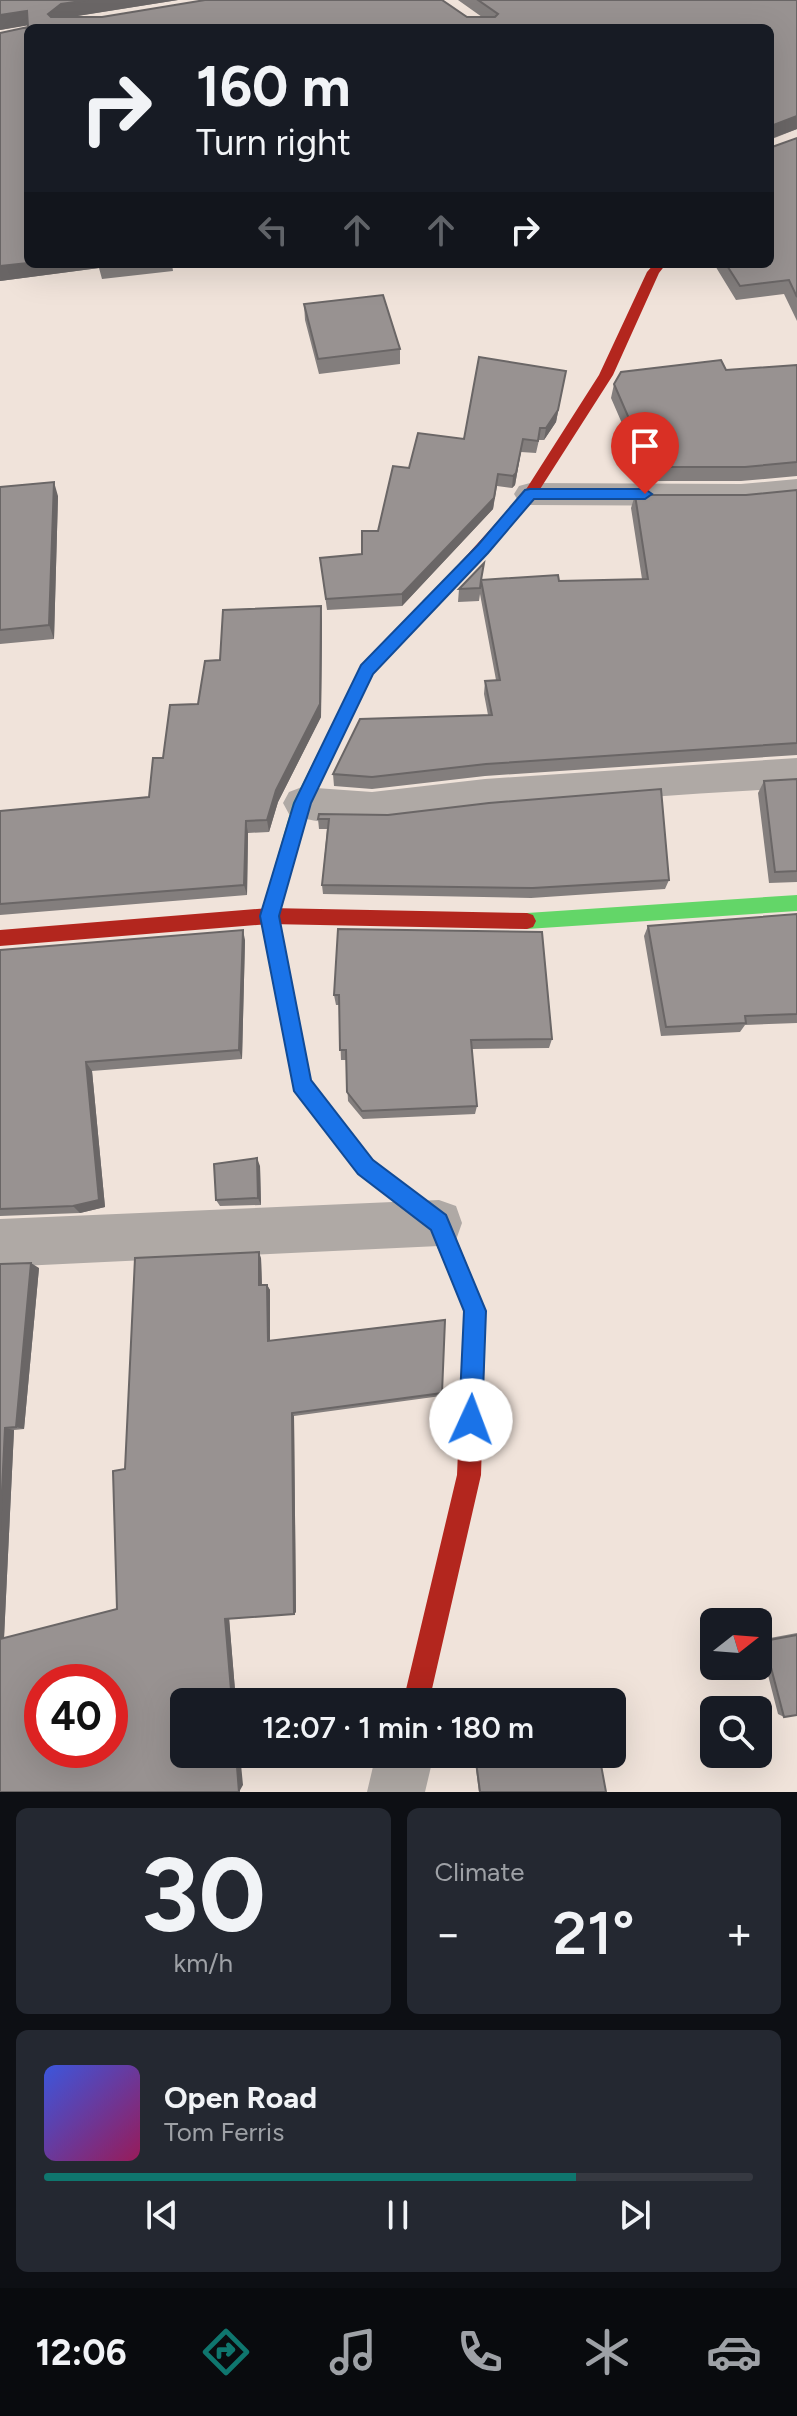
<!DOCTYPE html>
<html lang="en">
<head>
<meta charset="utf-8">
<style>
  :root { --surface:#171b24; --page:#242831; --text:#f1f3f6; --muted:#9ea1a6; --line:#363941; --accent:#0f766e }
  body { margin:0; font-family:Figtree,sans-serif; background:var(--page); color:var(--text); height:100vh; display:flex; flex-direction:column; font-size:30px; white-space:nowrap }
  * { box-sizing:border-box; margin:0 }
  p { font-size:26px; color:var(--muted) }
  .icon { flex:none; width:44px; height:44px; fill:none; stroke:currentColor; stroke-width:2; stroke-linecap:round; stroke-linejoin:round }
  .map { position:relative; height:1792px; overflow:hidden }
  .side { display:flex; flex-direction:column; gap:16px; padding:16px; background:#0d0f14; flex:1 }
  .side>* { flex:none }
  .hud { position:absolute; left:24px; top:24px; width:750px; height:244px; border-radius:12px; box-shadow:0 8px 32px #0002; background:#171b24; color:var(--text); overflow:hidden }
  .needle { width:52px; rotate:73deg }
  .fabs { position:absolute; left:700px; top:1608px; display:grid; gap:16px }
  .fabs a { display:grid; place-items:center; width:72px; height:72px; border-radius:12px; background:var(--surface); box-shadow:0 8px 32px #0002; font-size:40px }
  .speed { position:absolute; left:24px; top:1664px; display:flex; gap:16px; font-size:40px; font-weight:700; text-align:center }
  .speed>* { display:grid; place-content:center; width:104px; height:104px; border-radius:50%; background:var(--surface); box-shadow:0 8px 32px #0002; line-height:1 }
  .speed .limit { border:12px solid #d22; background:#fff; color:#111 }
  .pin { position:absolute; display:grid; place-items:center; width:68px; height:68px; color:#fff; margin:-82px -34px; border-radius:50% 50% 50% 0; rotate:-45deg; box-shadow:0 0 8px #0007 }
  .pin .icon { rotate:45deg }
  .me { position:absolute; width:88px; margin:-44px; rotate:2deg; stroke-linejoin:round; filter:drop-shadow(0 0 6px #0008) }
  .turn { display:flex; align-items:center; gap:28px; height:168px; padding:0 40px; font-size:36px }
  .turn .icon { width:104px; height:104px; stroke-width:2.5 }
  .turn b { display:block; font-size:56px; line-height:68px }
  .lanes { display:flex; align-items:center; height:76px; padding:0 40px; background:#0003; justify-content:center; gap:40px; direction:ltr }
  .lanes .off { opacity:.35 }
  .big { font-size:60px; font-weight:600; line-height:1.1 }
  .side .widget { flex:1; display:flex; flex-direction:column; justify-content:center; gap:12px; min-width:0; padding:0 28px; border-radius:12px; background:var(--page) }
  .side .dial { align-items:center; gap:0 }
  .dial b { font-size:104px; line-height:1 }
  .song { display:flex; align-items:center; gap:24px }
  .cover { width:96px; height:96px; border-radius:12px; background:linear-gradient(135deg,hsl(230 70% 55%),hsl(330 70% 35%)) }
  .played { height:8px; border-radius:4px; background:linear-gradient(90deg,var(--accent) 75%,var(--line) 75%) }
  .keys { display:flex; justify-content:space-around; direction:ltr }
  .heat { display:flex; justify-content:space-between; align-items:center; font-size:44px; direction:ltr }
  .side .tiles { flex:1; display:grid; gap:16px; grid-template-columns:1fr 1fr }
  .widget:last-child { grid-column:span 2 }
  .trip { position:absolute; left:170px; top:1688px; width:456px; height:80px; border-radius:12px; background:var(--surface); box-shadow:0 8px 32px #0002; font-weight:600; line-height:80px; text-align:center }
  .dock { display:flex; height:128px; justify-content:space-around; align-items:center; background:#090b0e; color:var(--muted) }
  .dock .icon { width:56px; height:56px }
  .dock .current { color:var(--accent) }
  .dock b { font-size:36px; color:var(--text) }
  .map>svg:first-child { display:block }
</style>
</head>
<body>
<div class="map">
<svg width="797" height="1792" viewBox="0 0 797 1792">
  <rect width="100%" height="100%" fill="#f0e3da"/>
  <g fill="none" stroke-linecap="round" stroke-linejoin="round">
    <path fill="#afa9a5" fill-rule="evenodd" d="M 797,479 L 797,501 L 741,506 L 530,505 L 519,502 L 514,494 L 519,486 L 530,483 L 741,484 Z
      M 797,758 L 797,788 C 694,793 590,801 487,810 C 422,816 353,836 289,814 L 283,803 L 289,792 L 302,787 L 372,792 L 485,779 Z
      M 439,1200 L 456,1206 L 462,1223 L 456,1240 L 439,1246 L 0,1267 L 0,1219 Z
      M 376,1754 L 434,1754 L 425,1792 L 367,1792 Z"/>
    <path fill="#63d668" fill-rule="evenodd" d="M 445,584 L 453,589 L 450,593 L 373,674 L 311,803 L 278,916 L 310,1080 L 372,1160 L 446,1216 L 457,1241 L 454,1249 L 446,1252 L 438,1249 L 431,1230 L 358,1174 L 294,1091 L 260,916 L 293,803 L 361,666 L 440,585 Z
      M 797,895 L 797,911 L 527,929 L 521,927 L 518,921 L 521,915 L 527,913 Z"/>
    <path fill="#b3261e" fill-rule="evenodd" d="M 654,264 L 666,264 L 659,273 L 613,375 L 535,497 L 450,593 L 440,593 L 440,585 L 525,491 L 599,375 L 647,272 Z
      M 269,908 L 527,913 L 533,915 L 536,921 L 533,927 L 527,929 L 269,924 L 0,946 L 0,930 Z
      M 446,1230 L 454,1233 L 486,1311 L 481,1475 L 429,1702 L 403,1702 L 457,1475 L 464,1311 L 435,1241 L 438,1233 Z"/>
  </g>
  <path fill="#837e7d" d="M 0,0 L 178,0 L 70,17 L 482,17 L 458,0 L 797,0 L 797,129 L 772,139 L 772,147 L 797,138 L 797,321 L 784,294 L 736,300 L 714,264 L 770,264 L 770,28 L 28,28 L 28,264 L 172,264 L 173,271 L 102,279 L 99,268 L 0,281 L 0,33 L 28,27 L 27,25 L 0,30 Z
    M 304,304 L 400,349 L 400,364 L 319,374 L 305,320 Z
    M 797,365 L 797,476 L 741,481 L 647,481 L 611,398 L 614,384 L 726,370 Z
    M 566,371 L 556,422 L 544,440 L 539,440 L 536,453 L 521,452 L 515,485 L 512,488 L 497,486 L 493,509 L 402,606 L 327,610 L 320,558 L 362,554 L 378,531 L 409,468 L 464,439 Z
    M 0,487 L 58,496 L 54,639 L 0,644 Z
    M 797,490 L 797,755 L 485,776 L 372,789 L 334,786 L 333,774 L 488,715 L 484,694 L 485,681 L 496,680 L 480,594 L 479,601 L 458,602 L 459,589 L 482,580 L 559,581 L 642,579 L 631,508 L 635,495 L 746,495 Z
    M 322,620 L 321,717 L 278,802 L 269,832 L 248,833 L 247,895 L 0,915 L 0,811 L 149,797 L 163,758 L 198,704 L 220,660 Z
    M 797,779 L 797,882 L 769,883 L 758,793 L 764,781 Z
    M 319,814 L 669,880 L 665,889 L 531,898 L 323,894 L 322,885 L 327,829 L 319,829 L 318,819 Z
    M 797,914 L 797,1023 L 745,1025 L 740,1032 L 661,1036 L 644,936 L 648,926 Z
    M 338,929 L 552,1039 L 549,1048 L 472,1049 L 477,1106 L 475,1114 L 363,1119 L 348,1101 L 346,1060 L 341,1060 L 339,1005 L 336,1005 L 334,995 Z
    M 245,940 L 242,1059 L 92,1071 L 105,1207 L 80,1213 L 0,1216 L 0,950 Z
    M 260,1166 L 261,1205 L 220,1206 L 216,1200 Z
    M 261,1258 L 262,1285 L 267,1285 L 270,1290 L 270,1341 L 442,1393 L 441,1396 L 294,1416 L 296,1612 L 294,1614 L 229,1619 L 236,1702 L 184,1702 L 243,1785 L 0,1792 L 0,1264 L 39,1268 L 24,1429 L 14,1430 L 4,1638 L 117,1609 L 125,1469 Z
    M 797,1633 L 797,1715 L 784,1717 L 778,1714 L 759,1640 Z
    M 474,1754 L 599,1754 L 606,1792 L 479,1792 Z"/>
  <path fill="#6a6666" d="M 88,0 L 178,0 L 65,18 L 51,28 L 48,14 L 61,4 Z
    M 27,11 L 30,25 L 0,30 L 0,15 Z
    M 797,116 L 797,129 L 770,139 L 771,126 Z
    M 28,263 L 28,264 L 100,264 L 98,264 L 99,268 L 0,281 L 0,266 Z
    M 566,371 L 556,422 L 544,440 L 546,428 Z
    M 523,439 L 515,485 L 512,488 L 513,476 Z
    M 498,474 L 493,509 L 402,606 L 402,594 Z
    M 54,482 L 58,496 L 54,639 L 49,625 Z
    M 321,606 L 322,620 L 321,717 L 278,802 L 269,832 L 267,820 Z
    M 246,821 L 248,833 L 247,895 L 244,885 Z
    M 243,930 L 245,940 L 242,1059 L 239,1050 Z
    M 86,1062 L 92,1071 L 105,1207 L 80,1213 L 73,1206 Z
    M 257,1158 L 260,1166 L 261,1205 L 258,1198 Z
    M 259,1252 L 261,1258 L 262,1290 L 259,1285 Z
    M 31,1263 L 39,1268 L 24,1429 L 16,1427 Z
    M 267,1285 L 270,1290 L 270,1345 L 268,1341 Z
    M 292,1413 L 294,1416 L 296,1612 L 294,1614 Z
    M 5,1428 L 14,1430 L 4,1638 L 0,1639 L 0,1532 Z
    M 229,1617 L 236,1702 L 232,1702 L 225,1619 Z
    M 236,1754 L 240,1754 L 243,1785 L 239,1792 Z"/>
  <path fill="#989291" stroke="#6a6666" stroke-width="2" fill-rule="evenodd" d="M 0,0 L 88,0 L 61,4 L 48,14 L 51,17 L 102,17 L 205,0 L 442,0 L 467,17 L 495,17 L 498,14 L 478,0 L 797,0 L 797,116 L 771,126 L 772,147 L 797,138 L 797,297 L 789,280 L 740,286 L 726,264 L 770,264 L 770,28 L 28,28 L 28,263 L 0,266 L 0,33 L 28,27 L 27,11 L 0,15 Z
    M 383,295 L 400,349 L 318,359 L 304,304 Z
    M 479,357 L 566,371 L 558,410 L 546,428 L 540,428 L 538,441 L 523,439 L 516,473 L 513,476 L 498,474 L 494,498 L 402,594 L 326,599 L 320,558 L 362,554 L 362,531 L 378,531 L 393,466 L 409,468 L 418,433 L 464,439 Z
    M 721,360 L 726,370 L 797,365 L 797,462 L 745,467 L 650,467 L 614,384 L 621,372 Z
    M 54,482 L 49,625 L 0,630 L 0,487 Z
    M 797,490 L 797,743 L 486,764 L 372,777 L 333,774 L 360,719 L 492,715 L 485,681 L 500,680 L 481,580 L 480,588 L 459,589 L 484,563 L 481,580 L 558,575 L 559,581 L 648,579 L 635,495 L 746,495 Z
    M 321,606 L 320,704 L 276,790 L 267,820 L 246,821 L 244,885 L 0,904 L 0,811 L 149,797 L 153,758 L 163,758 L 170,705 L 198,704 L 205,661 L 220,660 L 223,610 Z
    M 797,779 L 797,871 L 775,872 L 764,781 Z
    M 661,789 L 669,880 L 533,888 L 322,885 L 329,819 L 318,819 L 319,814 L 388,815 L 489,803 Z
    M 797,914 L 797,1014 L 745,1016 L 746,1023 L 666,1027 L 648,926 Z
    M 338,929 L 542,932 L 552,1039 L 471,1040 L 477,1106 L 362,1111 L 347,1092 L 346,1050 L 340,1050 L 339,995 L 334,995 Z
    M 243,930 L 239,1050 L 86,1062 L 99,1200 L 73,1206 L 0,1209 L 0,950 Z
    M 257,1158 L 258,1198 L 216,1200 L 214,1164 Z
    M 259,1252 L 259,1285 L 267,1285 L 268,1341 L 445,1320 L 442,1393 L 292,1413 L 294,1614 L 225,1619 L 232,1702 L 184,1702 L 184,1754 L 236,1754 L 239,1792 L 0,1792 L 0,1639 L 117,1609 L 113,1471 L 125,1469 L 135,1258 ZM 42,1682 L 110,1682 L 110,1750 L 42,1750 Z
    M 31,1263 L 16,1427 L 5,1428 L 0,1532 L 0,1264 Z
    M 797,1635 L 797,1715 L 784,1717 L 764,1641 Z
    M 475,1754 L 599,1754 L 606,1792 L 480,1792 Z"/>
  <path fill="#1a73e8" stroke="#114b97" stroke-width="2" d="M 530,489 L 645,489 L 652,494 L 645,499 L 534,499 L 488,553 L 373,674 L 311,803 L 279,916 L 311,1080 L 373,1160 L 446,1215 L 486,1311 L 482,1420 L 479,1429 L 471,1432 L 462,1429 L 459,1420 L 464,1311 L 431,1230 L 358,1174 L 294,1091 L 260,916 L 294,803 L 361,665 L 478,545 L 525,490 Z"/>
</svg>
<div class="fabs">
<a><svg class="needle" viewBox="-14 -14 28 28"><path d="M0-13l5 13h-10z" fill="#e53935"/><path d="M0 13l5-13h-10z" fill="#9ea1a6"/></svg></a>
<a><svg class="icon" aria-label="search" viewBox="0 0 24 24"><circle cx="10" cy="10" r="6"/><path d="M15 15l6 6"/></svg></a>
</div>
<div class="speed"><div class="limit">40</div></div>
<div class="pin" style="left:645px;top:494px;background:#d93025"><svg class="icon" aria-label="arrive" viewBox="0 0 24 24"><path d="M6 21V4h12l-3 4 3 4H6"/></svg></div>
<svg class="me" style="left:471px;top:1420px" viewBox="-20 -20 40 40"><circle r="19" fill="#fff"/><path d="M0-13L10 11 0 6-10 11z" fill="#1a73e8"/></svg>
<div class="trip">12:07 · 1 min · 180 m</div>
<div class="hud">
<div class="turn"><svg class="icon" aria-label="right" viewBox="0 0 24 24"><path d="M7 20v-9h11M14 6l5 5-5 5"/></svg><div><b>160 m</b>Turn right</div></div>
<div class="lanes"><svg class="icon off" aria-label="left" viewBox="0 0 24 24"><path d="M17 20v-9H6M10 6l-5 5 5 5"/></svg><svg class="icon off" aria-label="ahead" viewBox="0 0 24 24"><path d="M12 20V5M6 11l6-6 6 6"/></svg><svg class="icon off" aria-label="ahead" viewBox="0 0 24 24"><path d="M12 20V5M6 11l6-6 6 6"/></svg><svg class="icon" aria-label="right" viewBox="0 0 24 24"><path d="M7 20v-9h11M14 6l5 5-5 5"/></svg></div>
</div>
</div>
<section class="side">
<div class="tiles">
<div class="widget dial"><b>30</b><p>km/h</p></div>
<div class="widget"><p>Climate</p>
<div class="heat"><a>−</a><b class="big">21°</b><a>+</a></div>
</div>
<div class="widget">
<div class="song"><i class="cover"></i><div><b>Open Road</b><p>Tom Ferris</p></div></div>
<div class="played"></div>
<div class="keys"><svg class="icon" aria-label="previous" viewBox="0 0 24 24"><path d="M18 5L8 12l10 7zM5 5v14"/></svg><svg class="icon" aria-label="pause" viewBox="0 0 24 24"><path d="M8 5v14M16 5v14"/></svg><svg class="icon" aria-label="next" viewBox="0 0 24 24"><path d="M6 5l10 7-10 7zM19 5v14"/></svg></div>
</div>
</div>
</section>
<nav class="dock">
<b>12:06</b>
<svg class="icon current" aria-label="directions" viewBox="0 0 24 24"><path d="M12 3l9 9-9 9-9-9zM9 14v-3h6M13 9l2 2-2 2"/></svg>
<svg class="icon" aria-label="music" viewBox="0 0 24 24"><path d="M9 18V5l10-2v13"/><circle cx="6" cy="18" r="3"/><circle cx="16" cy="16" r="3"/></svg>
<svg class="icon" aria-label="phone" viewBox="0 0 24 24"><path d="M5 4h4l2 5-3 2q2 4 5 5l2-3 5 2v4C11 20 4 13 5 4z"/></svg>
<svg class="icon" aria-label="climate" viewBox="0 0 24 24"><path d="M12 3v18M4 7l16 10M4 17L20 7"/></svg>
<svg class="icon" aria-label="car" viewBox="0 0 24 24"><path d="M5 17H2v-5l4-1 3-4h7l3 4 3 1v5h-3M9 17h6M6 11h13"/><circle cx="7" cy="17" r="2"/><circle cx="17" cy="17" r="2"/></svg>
</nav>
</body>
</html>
